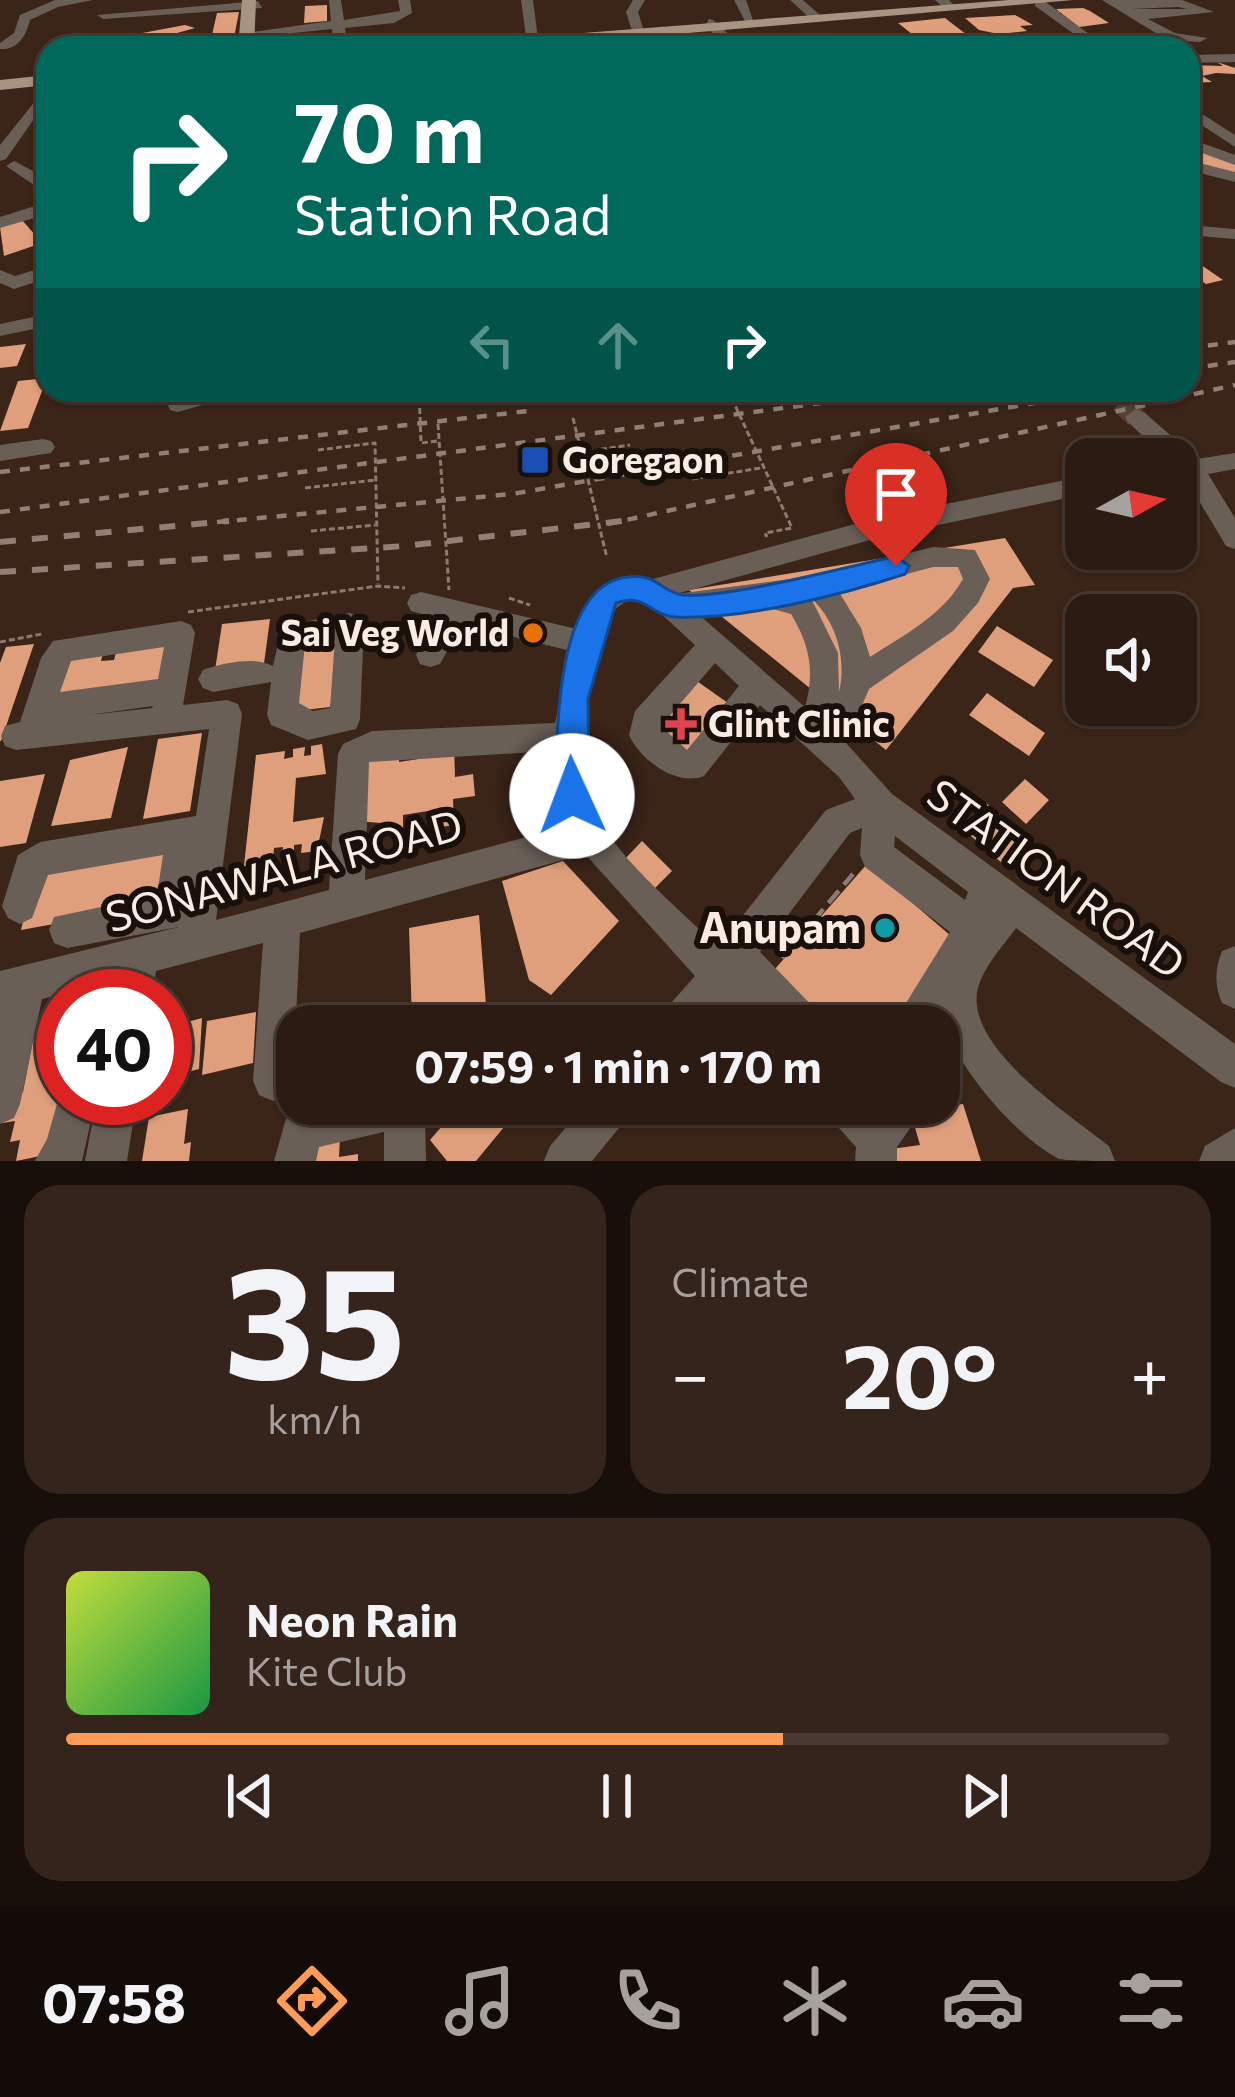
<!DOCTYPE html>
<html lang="en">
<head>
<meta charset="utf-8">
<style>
  :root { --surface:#2c1b12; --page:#34241b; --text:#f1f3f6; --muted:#a6a19f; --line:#483932; --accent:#fe9c57 }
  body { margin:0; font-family:Commissioner,sans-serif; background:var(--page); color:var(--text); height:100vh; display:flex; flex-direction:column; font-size:45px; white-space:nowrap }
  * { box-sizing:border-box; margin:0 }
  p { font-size:39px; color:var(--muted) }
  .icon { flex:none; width:66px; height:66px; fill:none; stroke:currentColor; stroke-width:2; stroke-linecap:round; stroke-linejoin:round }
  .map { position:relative; height:1161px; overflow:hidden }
  .sheet { display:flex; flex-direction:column; gap:24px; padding:24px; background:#180f0a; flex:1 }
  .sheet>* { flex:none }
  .banner { position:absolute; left:36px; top:36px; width:1164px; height:366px; border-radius:36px; box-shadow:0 3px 9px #0004,0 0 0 3px var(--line); background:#00695c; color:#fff; overflow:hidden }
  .needle { width:78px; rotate:82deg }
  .buttons { position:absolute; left:1065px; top:438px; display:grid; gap:24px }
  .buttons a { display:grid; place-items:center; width:132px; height:132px; border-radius:24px; background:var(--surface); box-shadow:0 3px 9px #0004,0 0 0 3px var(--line); font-size:60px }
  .speed { position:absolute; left:36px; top:969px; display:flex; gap:24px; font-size:60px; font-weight:700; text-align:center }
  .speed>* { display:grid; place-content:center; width:156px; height:156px; border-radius:50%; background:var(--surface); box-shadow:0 3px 9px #0004,0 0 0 3px var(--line); line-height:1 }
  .speed .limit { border:18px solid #d22; background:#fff; color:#111 }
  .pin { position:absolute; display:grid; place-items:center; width:102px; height:102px; color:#fff; margin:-123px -51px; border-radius:50% 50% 50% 0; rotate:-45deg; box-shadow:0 0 12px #0007 }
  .pin .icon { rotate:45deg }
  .me { position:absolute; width:132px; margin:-66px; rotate:358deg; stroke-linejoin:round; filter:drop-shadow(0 0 9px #0008) }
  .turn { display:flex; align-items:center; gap:42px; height:252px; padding:0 60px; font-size:54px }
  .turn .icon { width:156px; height:156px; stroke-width:2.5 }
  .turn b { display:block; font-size:84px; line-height:102px }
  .lanes { display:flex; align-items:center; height:114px; padding:0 60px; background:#0003; justify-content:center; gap:60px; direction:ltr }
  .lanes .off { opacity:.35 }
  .big { font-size:90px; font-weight:700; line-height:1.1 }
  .sheet .tile { flex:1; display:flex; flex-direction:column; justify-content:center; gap:18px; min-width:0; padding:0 42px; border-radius:36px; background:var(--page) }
  .sheet .dial { align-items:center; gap:0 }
  .dial b { font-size:156px; line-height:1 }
  .song { display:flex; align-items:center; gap:36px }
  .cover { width:144px; height:144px; border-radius:18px; background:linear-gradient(135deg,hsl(70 70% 55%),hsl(140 70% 35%)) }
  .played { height:12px; border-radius:6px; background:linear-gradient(90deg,var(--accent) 65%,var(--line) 65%) }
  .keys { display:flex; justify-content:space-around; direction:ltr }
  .heat { display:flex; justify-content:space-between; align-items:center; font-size:66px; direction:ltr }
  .sheet .tiles { flex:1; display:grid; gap:24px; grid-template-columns:1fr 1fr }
  .tile:last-child { grid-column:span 2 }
  .trip { position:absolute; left:276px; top:1005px; width:684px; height:120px; border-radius:36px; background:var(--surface); box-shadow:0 3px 9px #0004,0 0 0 3px var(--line); font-weight:700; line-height:120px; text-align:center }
  .dock { display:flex; height:192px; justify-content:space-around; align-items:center; background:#120b07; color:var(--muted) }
  .dock .icon { width:84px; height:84px }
  .dock .on { color:var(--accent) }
  .dock b { font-size:54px; color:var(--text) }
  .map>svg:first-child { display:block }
</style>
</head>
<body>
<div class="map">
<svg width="1235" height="1161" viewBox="0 0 1235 1161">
  <rect width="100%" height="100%" fill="#3b2418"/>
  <path fill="#df9f7c" d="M 327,5 L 327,21 L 304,23 L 305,6 Z
    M 1083,8 L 1090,11 L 1109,23 L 1079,27 L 1056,9 Z
    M 239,12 L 232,48 L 209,48 L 217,13 Z
    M 1015,15 L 1033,25 L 1020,26 L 1027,31 L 999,34 L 979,30 L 965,18 Z
    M 945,18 L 984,48 L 960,48 L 944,35 L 917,38 L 898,23 Z
    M 185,25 L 195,28 L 170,35 L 163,48 L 148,48 L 152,36 L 137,34 Z
    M 802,33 L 812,46 L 762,48 L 754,35 Z
    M 282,38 L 335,39 L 336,48 L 282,48 Z
    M 1217,62 L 1235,68 L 1235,74 L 1216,73 L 1202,76 L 1212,82 L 1188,83 L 1188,71 L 1194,71 L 1188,65 L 1223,66 Z
    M 1188,146 L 1235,163 L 1235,174 L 1188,164 Z
    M 22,220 L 42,243 L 4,256 L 0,227 Z
    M 1191,258 L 1223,280 L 1206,284 L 1188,272 Z
    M 26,344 L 17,366 L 0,368 L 0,347 Z
    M 47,378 L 28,428 L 0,431 L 18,381 Z
    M 1005,538 L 1035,585 L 1013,588 L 886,750 L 689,590 Z
    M 270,619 L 263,671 L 214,677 L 222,624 Z
    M 997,626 L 1053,660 L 1034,687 L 978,652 Z
    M 347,627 L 330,707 L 287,712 L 297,632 Z
    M 171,643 L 164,679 L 48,700 L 61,658 L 103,653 L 101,661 L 114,660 L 117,649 Z
    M 34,644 L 1,741 L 0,741 L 0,663 L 6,647 Z
    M 694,679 L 735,708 L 686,763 L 645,732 Z
    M 987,693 L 1045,733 L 1029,756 L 969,715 Z
    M 202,733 L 190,811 L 143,819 L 158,739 Z
    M 322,744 L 326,774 L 296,778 L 293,822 L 324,817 L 317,851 L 301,853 L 302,844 L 294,845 L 294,853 L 282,855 L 283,847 L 274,848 L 273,861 L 244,866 L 256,755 L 285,751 L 284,759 L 293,757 L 293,749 L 305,747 L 304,756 L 311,755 L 311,746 Z
    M 454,744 L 455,777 L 473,774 L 475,796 L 453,799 L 454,825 L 428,829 L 428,811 L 403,815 L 403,834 L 381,838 L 381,823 L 356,821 L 366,757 L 400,752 L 399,762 L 425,758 Z
    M 128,747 L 111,818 L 51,826 L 70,760 Z
    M 45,774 L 26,843 L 0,847 L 0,781 Z
    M 1025,779 L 1049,800 L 1026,824 L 1002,802 Z
    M 986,803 L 1026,837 L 1003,864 L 963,829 Z
    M 178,841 L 169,903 L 21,930 L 36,866 Z
    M 642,841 L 672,871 L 652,891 L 623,861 Z
    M 563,861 L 619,921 L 551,995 L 529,980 L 502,881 Z
    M 867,864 L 958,942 L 900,1026 L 818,1026 L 767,978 Z
    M 479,915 L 486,1005 L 412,1020 L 409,928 Z
    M 256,1012 L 253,1063 L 202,1075 L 207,1021 Z
    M 202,1018 L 199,1069 L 165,1078 L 165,1028 Z
    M 63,1028 L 65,1098 L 55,1153 L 16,1161 L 20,1140 L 10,1142 L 15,1121 L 2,1123 L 8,1095 L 23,1092 L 34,1035 Z
    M 461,1104 L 503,1104 L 513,1116 L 476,1161 L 447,1161 L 430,1140 Z
    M 963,1104 L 981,1161 L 887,1161 L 884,1150 L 920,1145 L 910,1110 Z
    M 188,1109 L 184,1144 L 191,1142 L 189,1161 L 142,1161 L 149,1117 Z
    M 340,1136 L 339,1157 L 358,1154 L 358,1161 L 307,1161 L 308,1142 Z"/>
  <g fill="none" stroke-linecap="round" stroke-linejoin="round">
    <path stroke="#584236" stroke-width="22" stroke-dasharray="22 12" stroke-linecap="butt" d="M 1121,402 L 1136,417"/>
    <path stroke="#8d796f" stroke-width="3" stroke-dasharray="6 3" stroke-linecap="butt" d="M 353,390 L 417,390
      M 419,390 L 421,443 L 437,441
      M 728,390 L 792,528 L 765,533 L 767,537
      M 573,418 L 607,558
      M 438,424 L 449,590
      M 318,450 L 375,443 L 378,584
      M 583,452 L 630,445
      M 692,479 L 761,468
      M 305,488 L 375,480
      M 311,531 L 375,525
      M 509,598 L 530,605
      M 188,612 L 378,586 L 405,588
      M 0,642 L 42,634"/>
    <path stroke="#8d796f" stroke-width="4.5" stroke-dasharray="16 8" stroke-linecap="butt" d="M 782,958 L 853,874"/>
    <path fill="#695f57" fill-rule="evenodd" d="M 55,0 L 93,0 L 58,7 L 30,20 C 26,36 18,50 0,49 L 0,43 L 14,33 L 20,15 Z
      M 329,0 L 341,0 L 344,20 L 400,11 L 398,0 L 410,0 L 412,13 L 394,23 L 345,28 L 348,48 L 334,48 L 332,29 L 243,38 L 237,34 L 331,21 Z
      M 521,0 L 533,0 L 538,39 L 526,36 Z
      M 633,0 L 645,0 L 638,12 L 643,28 L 637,32 L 631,28 L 626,12 Z
      M 734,0 L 746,0 L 754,23 L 746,23 Z
      M 790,0 L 803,0 L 821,16 L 811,19 Z
      M 935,0 L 949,0 L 954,5 L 944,8 Z
      M 1036,0 L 1043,0 L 1108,48 L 1092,48 L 1080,39 L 1001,48 L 1006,42 L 1074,34 L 1035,6 Z
      M 1102,0 L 1182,0 L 1214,12 L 1148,19 L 1175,33 L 1207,38 L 1200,42 L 1167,40 ZM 1178,7 L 1187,9 L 1131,9 Z
      M 258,1 L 262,8 L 103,19 L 97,15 Z
      M 709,19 L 713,20 L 744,48 L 729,48 L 705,26 Z
      M 1235,54 L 1235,62 L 1188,63 L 1188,55 Z
      M 48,85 L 48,99 L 6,159 L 0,161 L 0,145 Z
      M 1188,105 L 1235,135 L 1235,147 L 1188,116 Z
      M 1188,138 L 1235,155 L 1235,165 L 1188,148 Z
      M 1188,160 L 1235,172 L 1235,182 L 1188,170 Z
      M 14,161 L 48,179 L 48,218 L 41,216 L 0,228 L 0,217 L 35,206 L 34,185 L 6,166 Z
      M 1188,225 L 1235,229 L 1235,239 L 1188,235 Z
      M 48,266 L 48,278 L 14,289 L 0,283 L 0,270 L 15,276 Z
      M 48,314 L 48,326 L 0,336 L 0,324 Z
      M 161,390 L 183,390 L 185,395 L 204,390 L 240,390 L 237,395 L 178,412 L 170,410 Z
      M 1136,409 L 1144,412 L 1197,459 L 1235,453 L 1235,469 L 1208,474 L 1235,518 L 1235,549 L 1226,546 L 1186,479 L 1176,478 L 1176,459 L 1167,459 L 1128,422 L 1125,417 Z
      M 43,439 L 51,441 L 55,447 L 51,453 L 0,461 L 0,445 Z
      M 1086,476 L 1086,494 L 881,537 L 676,594 L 820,575 L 933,547 L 975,550 L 990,579 L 978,603 L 953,631 L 869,689 L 846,743 L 892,794 L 1235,1044 L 1235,1088 L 1221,1082 L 1016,928 C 1003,946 981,969 977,993 C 969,1050 1069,1114 1109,1146 L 1115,1161 C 1099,1161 1072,1161 1059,1159 C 1012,1134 956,1065 939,1015 L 933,1026 L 902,1026 L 898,1016 L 950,932 L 865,867 L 860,855 L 862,828 L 850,833 L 760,952 L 818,1012 L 823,1026 L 743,1026 L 721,1003 L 702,1026 L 658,1026 L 663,1012 L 695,976 L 585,854 L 300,933 L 293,1081 L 287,1095 L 273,1101 L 259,1095 L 253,1081 L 263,943 L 156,971 L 153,996 L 115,996 L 118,981 L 115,996 L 77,996 L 78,990 L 42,999 L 20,1104 L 14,1118 L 0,1124 L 0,971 L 179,927 L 67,948 L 54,943 L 49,930 L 54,917 L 157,895 L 163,855 L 48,875 L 32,918 L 20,924 L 8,918 L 2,906 L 18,855 L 40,842 L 196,816 L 209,729 L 16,750 L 5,746 L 1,736 L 5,726 L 20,722 L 41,658 L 53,641 L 181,621 L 191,625 L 195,633 L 183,705 L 227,700 L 238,704 L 242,714 L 216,920 L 329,890 L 338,754 L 343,744 L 372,731 L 555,723 L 571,651 L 462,624 L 440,664 L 430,667 L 420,664 L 416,655 L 436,618 L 411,611 L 407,603 L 411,595 L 421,592 L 577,629 C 590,591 613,575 653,579 L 881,517 ZM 933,567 L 958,567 L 963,579 C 943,615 904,635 870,657 L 861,628 L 839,592 ZM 811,598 C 836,621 847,658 839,692 L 838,653 ZM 639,599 L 646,600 L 695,645 L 635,711 L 629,735 C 640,760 677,787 704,776 L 760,705 L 839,777 L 855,799 L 826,810 L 718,947 C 680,909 607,851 590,800 C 574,753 588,699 599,653 C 605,627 609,601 639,599 ZM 758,605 L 791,614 C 810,645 815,672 805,707 L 698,614 ZM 164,647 L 158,679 L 60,692 L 71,661 ZM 715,663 L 739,686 L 687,750 L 661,726 ZM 153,706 L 152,708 L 89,715 ZM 552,751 L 557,799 L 568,826 L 365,880 L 369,762 ZM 895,836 L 968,892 L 965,900 L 894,847 Z
      M 350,613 L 360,617 L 364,625 L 360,719 L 356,729 L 308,740 L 271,725 L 267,715 L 271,682 L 213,692 L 203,688 L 198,679 L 203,670 C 222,663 256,656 273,666 L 282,626 ZM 335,639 L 330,708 L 313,711 L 299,703 L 305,644 Z
      M 1235,946 L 1235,1009 L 1222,1003 C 1214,985 1215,969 1222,951 Z
      M 63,1083 L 63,1098 L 96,1098 L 82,1161 L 35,1161 L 47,1139 Z
      M 97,1098 L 137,1098 L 127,1161 L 85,1161 Z
      M 327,1104 L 420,1104 L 425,1116 L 426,1161 L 384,1161 L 384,1132 L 319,1147 L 316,1161 L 274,1161 L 287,1115 Z
      M 586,1104 L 633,1104 L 627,1118 L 592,1161 L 544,1161 L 550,1146 Z
      M 824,1104 L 872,1104 L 876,1108 L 880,1104 L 927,1104 L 897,1147 L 897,1161 L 855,1161 L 856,1147 L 830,1118 Z
      M 1235,1128 L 1235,1161 L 1199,1161 L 1205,1146 Z"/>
    <path fill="#a69382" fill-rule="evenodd" d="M 242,0 L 256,0 L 254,48 L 238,48 Z
      M 1009,0 L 1073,0 L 513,48 L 393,48 L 471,36 L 479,41 Z
      M 48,75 L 48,85 L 0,90 L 0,80 Z"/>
    <path stroke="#927e74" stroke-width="4.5" stroke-dasharray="10 10" stroke-linecap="butt" d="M 1188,348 L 1235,342
      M 1188,369 L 1235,362
      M 0,472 L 528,411
      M 0,512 L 919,390
      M 197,524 L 512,494 L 1109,390
      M 608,524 L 1235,385"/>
    <path stroke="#927e74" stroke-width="6" stroke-dasharray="16 16" stroke-linecap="butt" d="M 0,542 L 229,521
      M 0,572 L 405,546 L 622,521"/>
  </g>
  <path fill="#1a73e8" stroke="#114b97" stroke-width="3" d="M 896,556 L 909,566 L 905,574 C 841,595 743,620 675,617 C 651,616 645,592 616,603 L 588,699 L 589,796 L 584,807 L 572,811 L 560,807 L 556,796 C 557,740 553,584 628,577 C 657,574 658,588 678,594 C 710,603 856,565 896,556 Z"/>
  <rect fill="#1a4fb4" stroke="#1a100b" stroke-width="4.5" x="520" y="445" width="30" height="30" rx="6"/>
  <circle fill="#e8710a" stroke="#1a100b" stroke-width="4.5" cx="533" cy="633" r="12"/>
  <path fill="#e0444e" stroke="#1a100b" stroke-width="4.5" d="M675 706h12v12h12v12h-12v12h-12v-12h-12v-12h12z"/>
  <circle fill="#0f9aa8" stroke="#1a100b" stroke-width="4.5" cx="885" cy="928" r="12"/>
  <g text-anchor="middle" stroke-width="12" stroke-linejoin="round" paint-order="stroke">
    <g font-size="36" font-weight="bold" fill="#faebe3" stroke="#1a100b" text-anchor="start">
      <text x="562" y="473">Goregaon</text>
      <text x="509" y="646" text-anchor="end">Sai Veg World</text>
      <text x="708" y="737">Glint Clinic</text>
    </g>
    <g font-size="42" fill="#faebe3" stroke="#1a100b">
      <text transform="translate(284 871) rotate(-15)" y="15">SONAWALA ROAD</text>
      <text transform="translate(1056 879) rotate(36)" y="15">STATION ROAD</text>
    </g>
    <g font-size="42" font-weight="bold" fill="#faebe3" stroke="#1a100b" text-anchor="end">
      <text x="861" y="943">Anupam</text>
    </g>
  </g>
</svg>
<div class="buttons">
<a><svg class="needle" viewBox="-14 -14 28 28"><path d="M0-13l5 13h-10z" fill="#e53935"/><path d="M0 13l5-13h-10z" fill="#a6a19f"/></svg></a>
<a><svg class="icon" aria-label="sound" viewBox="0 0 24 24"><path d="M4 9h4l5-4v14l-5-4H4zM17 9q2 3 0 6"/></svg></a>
</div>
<div class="speed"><div class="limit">40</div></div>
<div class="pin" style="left:896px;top:566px;background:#d93025"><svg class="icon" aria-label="arrive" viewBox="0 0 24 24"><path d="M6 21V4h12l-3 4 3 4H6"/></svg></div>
<svg class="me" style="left:572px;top:796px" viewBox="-20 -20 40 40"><circle r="19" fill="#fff"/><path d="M0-13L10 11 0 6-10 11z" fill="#1a73e8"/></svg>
<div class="trip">07:59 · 1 min · 170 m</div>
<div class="banner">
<div class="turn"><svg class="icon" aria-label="right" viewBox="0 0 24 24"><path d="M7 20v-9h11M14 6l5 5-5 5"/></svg><div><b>70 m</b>Station Road</div></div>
<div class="lanes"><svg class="icon off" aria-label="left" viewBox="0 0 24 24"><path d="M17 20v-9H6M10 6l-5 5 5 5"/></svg><svg class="icon off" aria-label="ahead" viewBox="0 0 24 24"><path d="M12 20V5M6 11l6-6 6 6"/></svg><svg class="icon" aria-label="right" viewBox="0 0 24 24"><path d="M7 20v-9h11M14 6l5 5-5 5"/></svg></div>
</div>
</div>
<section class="sheet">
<div class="tiles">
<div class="tile dial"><b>35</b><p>km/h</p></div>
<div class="tile"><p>Climate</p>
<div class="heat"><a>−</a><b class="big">20°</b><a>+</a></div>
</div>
<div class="tile">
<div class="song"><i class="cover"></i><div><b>Neon Rain</b><p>Kite Club</p></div></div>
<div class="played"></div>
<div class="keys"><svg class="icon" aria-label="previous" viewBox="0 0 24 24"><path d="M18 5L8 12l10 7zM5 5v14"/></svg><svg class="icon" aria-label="pause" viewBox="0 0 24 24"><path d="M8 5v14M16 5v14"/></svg><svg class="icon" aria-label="next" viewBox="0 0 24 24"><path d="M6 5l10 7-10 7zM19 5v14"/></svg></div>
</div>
</div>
</section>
<nav class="dock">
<b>07:58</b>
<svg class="icon on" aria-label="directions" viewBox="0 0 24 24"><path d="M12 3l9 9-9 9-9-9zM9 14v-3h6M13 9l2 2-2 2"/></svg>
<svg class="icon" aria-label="music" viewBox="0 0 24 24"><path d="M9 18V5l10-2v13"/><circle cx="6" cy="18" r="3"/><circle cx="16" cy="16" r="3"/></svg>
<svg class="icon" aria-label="phone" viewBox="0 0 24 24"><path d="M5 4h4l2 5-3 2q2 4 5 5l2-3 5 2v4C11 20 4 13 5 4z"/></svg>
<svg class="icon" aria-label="climate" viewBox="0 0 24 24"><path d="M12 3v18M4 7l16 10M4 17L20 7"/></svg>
<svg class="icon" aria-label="car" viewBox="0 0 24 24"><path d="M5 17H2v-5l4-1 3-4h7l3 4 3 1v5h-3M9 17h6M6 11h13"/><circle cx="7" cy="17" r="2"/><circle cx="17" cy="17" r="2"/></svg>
<svg class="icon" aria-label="filters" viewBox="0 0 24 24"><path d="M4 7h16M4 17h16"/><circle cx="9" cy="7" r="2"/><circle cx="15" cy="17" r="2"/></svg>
</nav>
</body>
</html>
